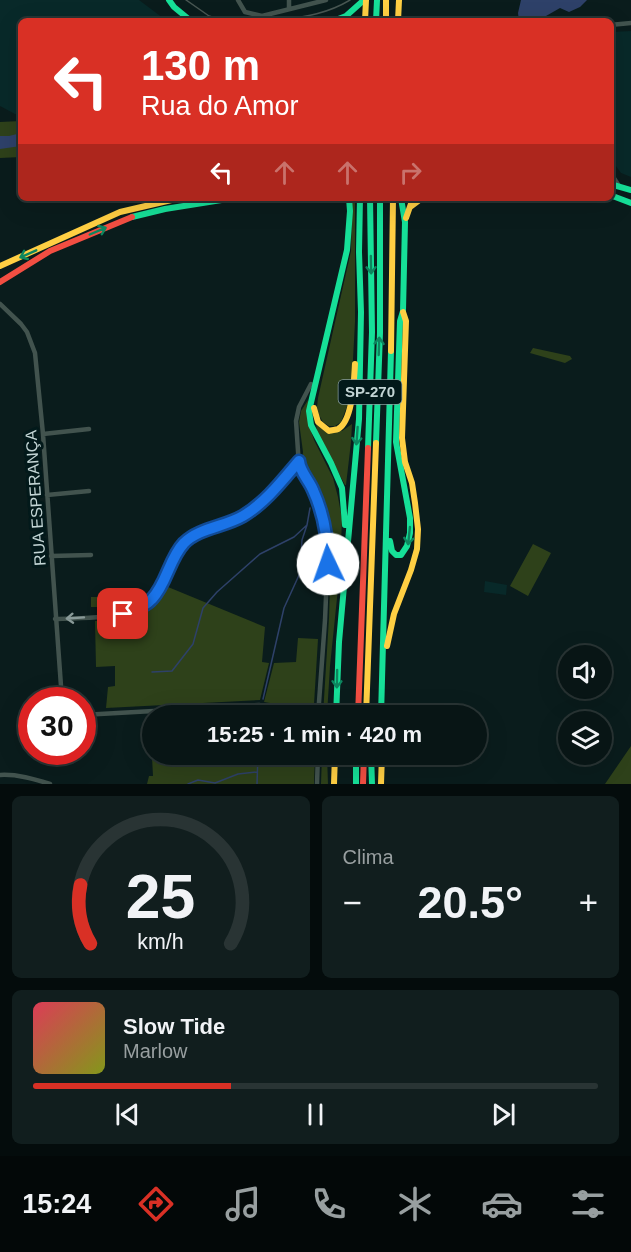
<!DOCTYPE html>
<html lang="pt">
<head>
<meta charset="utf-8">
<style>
  :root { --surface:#081515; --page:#111e1e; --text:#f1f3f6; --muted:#989fa0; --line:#293434; --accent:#d93025 }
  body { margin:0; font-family:Arial,sans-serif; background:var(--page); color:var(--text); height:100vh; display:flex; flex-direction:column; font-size:22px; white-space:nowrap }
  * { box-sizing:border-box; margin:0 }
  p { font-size:20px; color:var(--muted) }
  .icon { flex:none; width:33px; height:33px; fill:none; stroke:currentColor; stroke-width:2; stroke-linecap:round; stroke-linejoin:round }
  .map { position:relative; height:784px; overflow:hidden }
  .panel { display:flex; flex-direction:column; gap:12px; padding:12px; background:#040c0c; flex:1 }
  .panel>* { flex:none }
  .banner { position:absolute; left:18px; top:18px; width:596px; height:183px; border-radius:9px; box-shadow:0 6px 24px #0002,0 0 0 2px var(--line); background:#d93025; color:#fff; overflow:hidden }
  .buttons { position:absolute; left:558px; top:645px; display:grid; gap:12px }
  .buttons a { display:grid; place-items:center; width:54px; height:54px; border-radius:50%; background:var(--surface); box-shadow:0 6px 24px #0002,0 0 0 2px var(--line); font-size:30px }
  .speed { position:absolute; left:18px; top:687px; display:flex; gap:12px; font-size:30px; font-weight:700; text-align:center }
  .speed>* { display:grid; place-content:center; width:78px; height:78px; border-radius:50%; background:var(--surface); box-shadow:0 6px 24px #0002,0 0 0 2px var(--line); line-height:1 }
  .speed .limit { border:9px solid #d22; background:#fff; color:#111 }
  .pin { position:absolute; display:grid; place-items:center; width:51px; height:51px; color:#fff; margin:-26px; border-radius:12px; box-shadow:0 3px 9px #0006 }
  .me { position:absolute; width:66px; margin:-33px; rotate:357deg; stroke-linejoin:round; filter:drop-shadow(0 0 4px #0008) }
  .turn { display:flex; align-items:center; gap:21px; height:126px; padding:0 24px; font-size:27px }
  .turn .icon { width:78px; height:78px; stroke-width:2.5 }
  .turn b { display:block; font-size:42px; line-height:51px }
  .lanes { display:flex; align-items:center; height:57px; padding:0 24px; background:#0003; justify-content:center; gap:30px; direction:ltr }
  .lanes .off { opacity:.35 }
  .big { font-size:45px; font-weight:700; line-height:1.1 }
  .panel .widget { flex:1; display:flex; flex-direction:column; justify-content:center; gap:9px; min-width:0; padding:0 21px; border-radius:9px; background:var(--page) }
  .panel .dial { align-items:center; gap:0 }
  .dial svg { height:156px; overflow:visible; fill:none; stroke:var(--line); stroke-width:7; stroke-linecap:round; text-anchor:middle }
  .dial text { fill:var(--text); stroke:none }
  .song { display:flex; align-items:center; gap:18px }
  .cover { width:72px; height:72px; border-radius:9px; background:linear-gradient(135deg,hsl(350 70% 55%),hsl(70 70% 35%)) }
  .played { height:6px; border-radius:3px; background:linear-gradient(90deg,var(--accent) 35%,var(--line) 35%) }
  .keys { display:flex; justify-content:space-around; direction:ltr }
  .heat { display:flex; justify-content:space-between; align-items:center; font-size:33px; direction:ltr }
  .panel .tiles { flex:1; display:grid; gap:12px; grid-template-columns:1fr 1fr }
  .widget:last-child { grid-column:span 2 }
  .trip { position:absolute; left:142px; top:705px; width:345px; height:60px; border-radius:30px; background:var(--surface); box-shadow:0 6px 24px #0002,0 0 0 2px var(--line); font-weight:700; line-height:60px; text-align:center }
  .tabs { display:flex; height:96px; justify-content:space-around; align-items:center; background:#030808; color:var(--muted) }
  .tabs .icon { width:42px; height:42px }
  .tabs .selected { color:var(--accent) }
  .tabs b { font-size:27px; color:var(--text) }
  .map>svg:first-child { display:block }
</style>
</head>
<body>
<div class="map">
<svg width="631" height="784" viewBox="0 0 631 784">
  <rect width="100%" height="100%" fill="#0a1c1c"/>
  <path fill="#082929" d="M 0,0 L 139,0 L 167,21 L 21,21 L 21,114 L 15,114 L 0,106 Z
    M 631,31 L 631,177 L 621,173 L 610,158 L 611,32 Z
    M 485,581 L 507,585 L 506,595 L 484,592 Z"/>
  <path fill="#2e411a" d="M 21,121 L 21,157 L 0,158 L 0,122 Z
    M 352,202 L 355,202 L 355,322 L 351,396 L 341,422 L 335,426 L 329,426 L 323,422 L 319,415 L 317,407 L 318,398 L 351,251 Z
    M 533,348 L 570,356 L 572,359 L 565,363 L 530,353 Z
    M 308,400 L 309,425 L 314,440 L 333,478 L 338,497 L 342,519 L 340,569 L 330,666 L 327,715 L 323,715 L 329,618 L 331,552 L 329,532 L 325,513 L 312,477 L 302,461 L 303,452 L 299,422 L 301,411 Z
    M 316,423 L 342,431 L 352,424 L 351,442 L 346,485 L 345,485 L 317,432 Z
    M 533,544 L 551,553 L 528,596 L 510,586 Z
    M 168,587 L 265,627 L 262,662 L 269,663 L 260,700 L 106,708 L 108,687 L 115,686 L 115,666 L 96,667 L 95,621 C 133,619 146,620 168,587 Z
    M 91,597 L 111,597 L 111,607 L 91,607 Z
    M 298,638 L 318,639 L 314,704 L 313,709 L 311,710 L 264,702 L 274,663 L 296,662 Z
    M 264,710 L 290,715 L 176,715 Z
    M 631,746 L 631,784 L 605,784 Z
    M 155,755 L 315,755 L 314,784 L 147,784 L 149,776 L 153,776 L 152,757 L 155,757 Z
    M 322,755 L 327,755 L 328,784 L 321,784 Z"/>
  <path fill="#2e4169" d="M 521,0 L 587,0 L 580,7 L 569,12 L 560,8 L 546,16 L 542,21 L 519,21 L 518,13 Z
    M 21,133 L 21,146 L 0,149 L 0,136 L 9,136 Z"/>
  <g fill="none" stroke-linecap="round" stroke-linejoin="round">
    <path stroke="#2e4169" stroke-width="1.5" d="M 152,672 L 172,671 L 193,644 L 203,608 L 217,592 L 260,554 L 294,537 L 307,525
      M 263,699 L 284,608 L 300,573 L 302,540 L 307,525 L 310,508
      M 262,716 L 262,712
      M 188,784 L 198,780 L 215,783 L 238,774 L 257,772
      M 257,784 L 258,754"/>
    <path stroke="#42534e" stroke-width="4.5" d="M 238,0 L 245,12 L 262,16 L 326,0
      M 289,9 L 289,0
      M 610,25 L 631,23
      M 610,172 L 619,186
      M 0,304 L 21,324 L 27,332 L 35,353 L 43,434 L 62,700
      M 311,384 L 299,407 L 296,421 L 299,466 L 313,489 L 321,513 L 328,550 L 325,620 L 318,716
      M 43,434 L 89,429
      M 47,495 L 89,491
      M 51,556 L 91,555
      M 55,619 C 92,617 144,623 163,583 C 169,568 175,549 188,540 C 204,528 226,526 243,516 C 265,503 282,481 299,461
      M 82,715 L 259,705 L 308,716
      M 0,775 C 17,774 34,779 50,784
      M 317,784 L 318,754"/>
    <path stroke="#16e098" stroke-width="6" d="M 169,0 L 174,7 L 191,21
      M 333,21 L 346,16 L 364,0
      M 376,21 L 377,0
      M 610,184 L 631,190
      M 610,195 L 631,203
      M 132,217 L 165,209 L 234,198
      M 376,443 L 380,333 L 380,198
      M 368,448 L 372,332 L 370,198
      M 345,525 L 342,488 L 331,463 L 311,425 L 309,411 L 347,250 L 350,211 L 349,198
      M 390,541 L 392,551 L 396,555 L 401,555 L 407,546 L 410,533 L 410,518 L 396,442 L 400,321 L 403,311 L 405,222 L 401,198
      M 336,716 L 339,642 L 359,419 L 361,312 L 359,252 L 360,198
      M 381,716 L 391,351
      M 356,754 L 356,784
      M 371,754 L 372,784"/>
    <path stroke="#ffcf43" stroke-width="6" d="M 386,0 L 386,21
      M 365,21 L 366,0
      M 398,21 L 399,0
      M 410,207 L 422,198
      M 406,218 L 413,198
      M 0,266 L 120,212 L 180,198
      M 391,351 L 393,198
      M 314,408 L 318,422 L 329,431 C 332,430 336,430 338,429 C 353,421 354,379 355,364
      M 387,646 L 394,614 L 411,570 L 417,549 L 418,529 L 415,503 L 412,483 L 405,462 L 402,438 L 406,321 L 403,312
      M 366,716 L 376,443
      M 334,784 L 335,754
      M 381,784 L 382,754"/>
    <path stroke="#f24e42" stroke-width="6" d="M 0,282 L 50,251 L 132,217
      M 358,716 L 368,448
      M 363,784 L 364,754"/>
    <path stroke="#495753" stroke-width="1.5" d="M 186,0 L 209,16 L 225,21
      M 277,21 C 303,17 327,14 350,0"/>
  </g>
  <defs><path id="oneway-shaft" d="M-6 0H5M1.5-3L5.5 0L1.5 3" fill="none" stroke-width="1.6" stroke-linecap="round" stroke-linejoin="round" transform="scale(1.5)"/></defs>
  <g stroke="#0d865f">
    <use href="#oneway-shaft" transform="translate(98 231) rotate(-23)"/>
    <use href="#oneway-shaft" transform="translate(28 254) rotate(156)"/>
    <use href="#oneway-shaft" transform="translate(371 265) rotate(89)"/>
    <use href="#oneway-shaft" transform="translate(379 346) rotate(-88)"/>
    <use href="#oneway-shaft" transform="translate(357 436) rotate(94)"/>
    <use href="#oneway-shaft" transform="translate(409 536) rotate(96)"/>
    <use href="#oneway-shaft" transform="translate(337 679) rotate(91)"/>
  </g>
  <use stroke="#899a98" href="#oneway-shaft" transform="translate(75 618) rotate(176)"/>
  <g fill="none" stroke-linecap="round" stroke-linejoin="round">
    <defs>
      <path id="route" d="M 123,614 C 133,610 145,607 152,599 C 167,583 169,559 184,543 C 199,528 224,527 243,516 C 265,503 282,481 299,461 C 300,472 309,480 313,490 C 324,514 328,539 328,564"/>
    </defs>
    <use href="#route" stroke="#114b97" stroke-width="15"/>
    <use href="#route" stroke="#1a73e8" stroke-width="10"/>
  </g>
  <g text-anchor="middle" stroke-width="6" stroke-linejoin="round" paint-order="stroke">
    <rect fill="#02191a" stroke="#899d9d" stroke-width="1.5" x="338.5" y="380" width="63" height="24" rx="4.5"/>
    <g font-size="15" font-weight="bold" fill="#c3d5d5">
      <text x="370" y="397">SP-270</text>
    </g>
    <g font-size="16" fill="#c3d5d5" stroke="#02191a">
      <text transform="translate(35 498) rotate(-94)" y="6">RUA ESPERANÇA</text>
    </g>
  </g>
</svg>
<div class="buttons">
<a><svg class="icon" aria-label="sound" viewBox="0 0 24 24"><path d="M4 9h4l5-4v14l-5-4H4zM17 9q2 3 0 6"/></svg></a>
<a><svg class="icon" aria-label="layers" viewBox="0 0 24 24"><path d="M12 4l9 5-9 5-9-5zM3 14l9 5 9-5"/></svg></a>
</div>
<div class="speed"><div class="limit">30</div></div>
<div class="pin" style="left:123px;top:614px;background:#d93025"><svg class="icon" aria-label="arrive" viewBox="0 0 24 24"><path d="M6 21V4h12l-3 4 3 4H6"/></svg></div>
<svg class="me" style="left:328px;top:564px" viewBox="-20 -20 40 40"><circle r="19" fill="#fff"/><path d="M0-13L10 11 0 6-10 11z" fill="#1a73e8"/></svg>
<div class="trip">15:25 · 1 min · 420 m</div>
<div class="banner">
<div class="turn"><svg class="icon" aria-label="left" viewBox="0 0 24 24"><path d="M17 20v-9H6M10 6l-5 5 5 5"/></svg><div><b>130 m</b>Rua do Amor</div></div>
<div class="lanes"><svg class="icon" aria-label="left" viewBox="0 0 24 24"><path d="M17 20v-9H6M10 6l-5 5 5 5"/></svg><svg class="icon off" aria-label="ahead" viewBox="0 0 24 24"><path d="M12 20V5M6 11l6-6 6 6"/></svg><svg class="icon off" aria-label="ahead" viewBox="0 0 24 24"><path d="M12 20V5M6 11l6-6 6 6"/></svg><svg class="icon off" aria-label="right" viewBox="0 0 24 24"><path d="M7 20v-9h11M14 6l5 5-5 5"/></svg></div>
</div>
</div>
<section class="panel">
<div class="tiles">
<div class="widget dial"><svg viewBox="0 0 100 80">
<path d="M14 69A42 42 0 1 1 86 69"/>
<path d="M14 69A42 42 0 0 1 9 39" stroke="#d93025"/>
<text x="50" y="56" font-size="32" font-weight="700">25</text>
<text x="50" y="72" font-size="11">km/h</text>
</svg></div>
<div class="widget"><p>Clima</p>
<div class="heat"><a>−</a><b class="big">20.5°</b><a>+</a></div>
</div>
<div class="widget">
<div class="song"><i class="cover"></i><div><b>Slow Tide</b><p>Marlow</p></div></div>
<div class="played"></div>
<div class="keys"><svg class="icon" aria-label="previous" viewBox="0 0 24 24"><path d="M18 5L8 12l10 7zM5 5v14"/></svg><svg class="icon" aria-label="pause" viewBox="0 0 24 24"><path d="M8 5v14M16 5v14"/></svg><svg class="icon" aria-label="next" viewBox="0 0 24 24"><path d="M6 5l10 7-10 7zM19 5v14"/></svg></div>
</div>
</div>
</section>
<nav class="tabs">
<b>15:24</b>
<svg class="icon selected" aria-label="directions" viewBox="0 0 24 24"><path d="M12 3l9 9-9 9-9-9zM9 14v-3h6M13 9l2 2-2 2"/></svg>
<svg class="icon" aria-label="music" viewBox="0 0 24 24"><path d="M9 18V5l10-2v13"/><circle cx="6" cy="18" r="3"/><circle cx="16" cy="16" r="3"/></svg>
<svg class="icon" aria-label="phone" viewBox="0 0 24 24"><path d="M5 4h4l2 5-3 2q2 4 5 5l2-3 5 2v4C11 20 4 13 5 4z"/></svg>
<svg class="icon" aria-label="climate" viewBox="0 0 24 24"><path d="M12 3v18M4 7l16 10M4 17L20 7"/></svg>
<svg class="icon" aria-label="car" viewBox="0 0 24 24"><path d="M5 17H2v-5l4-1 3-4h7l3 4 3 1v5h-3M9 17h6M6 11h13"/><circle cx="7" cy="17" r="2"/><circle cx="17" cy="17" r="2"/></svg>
<svg class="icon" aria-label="filters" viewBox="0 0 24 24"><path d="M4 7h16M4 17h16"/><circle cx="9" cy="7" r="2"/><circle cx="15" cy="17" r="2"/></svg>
</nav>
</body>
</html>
